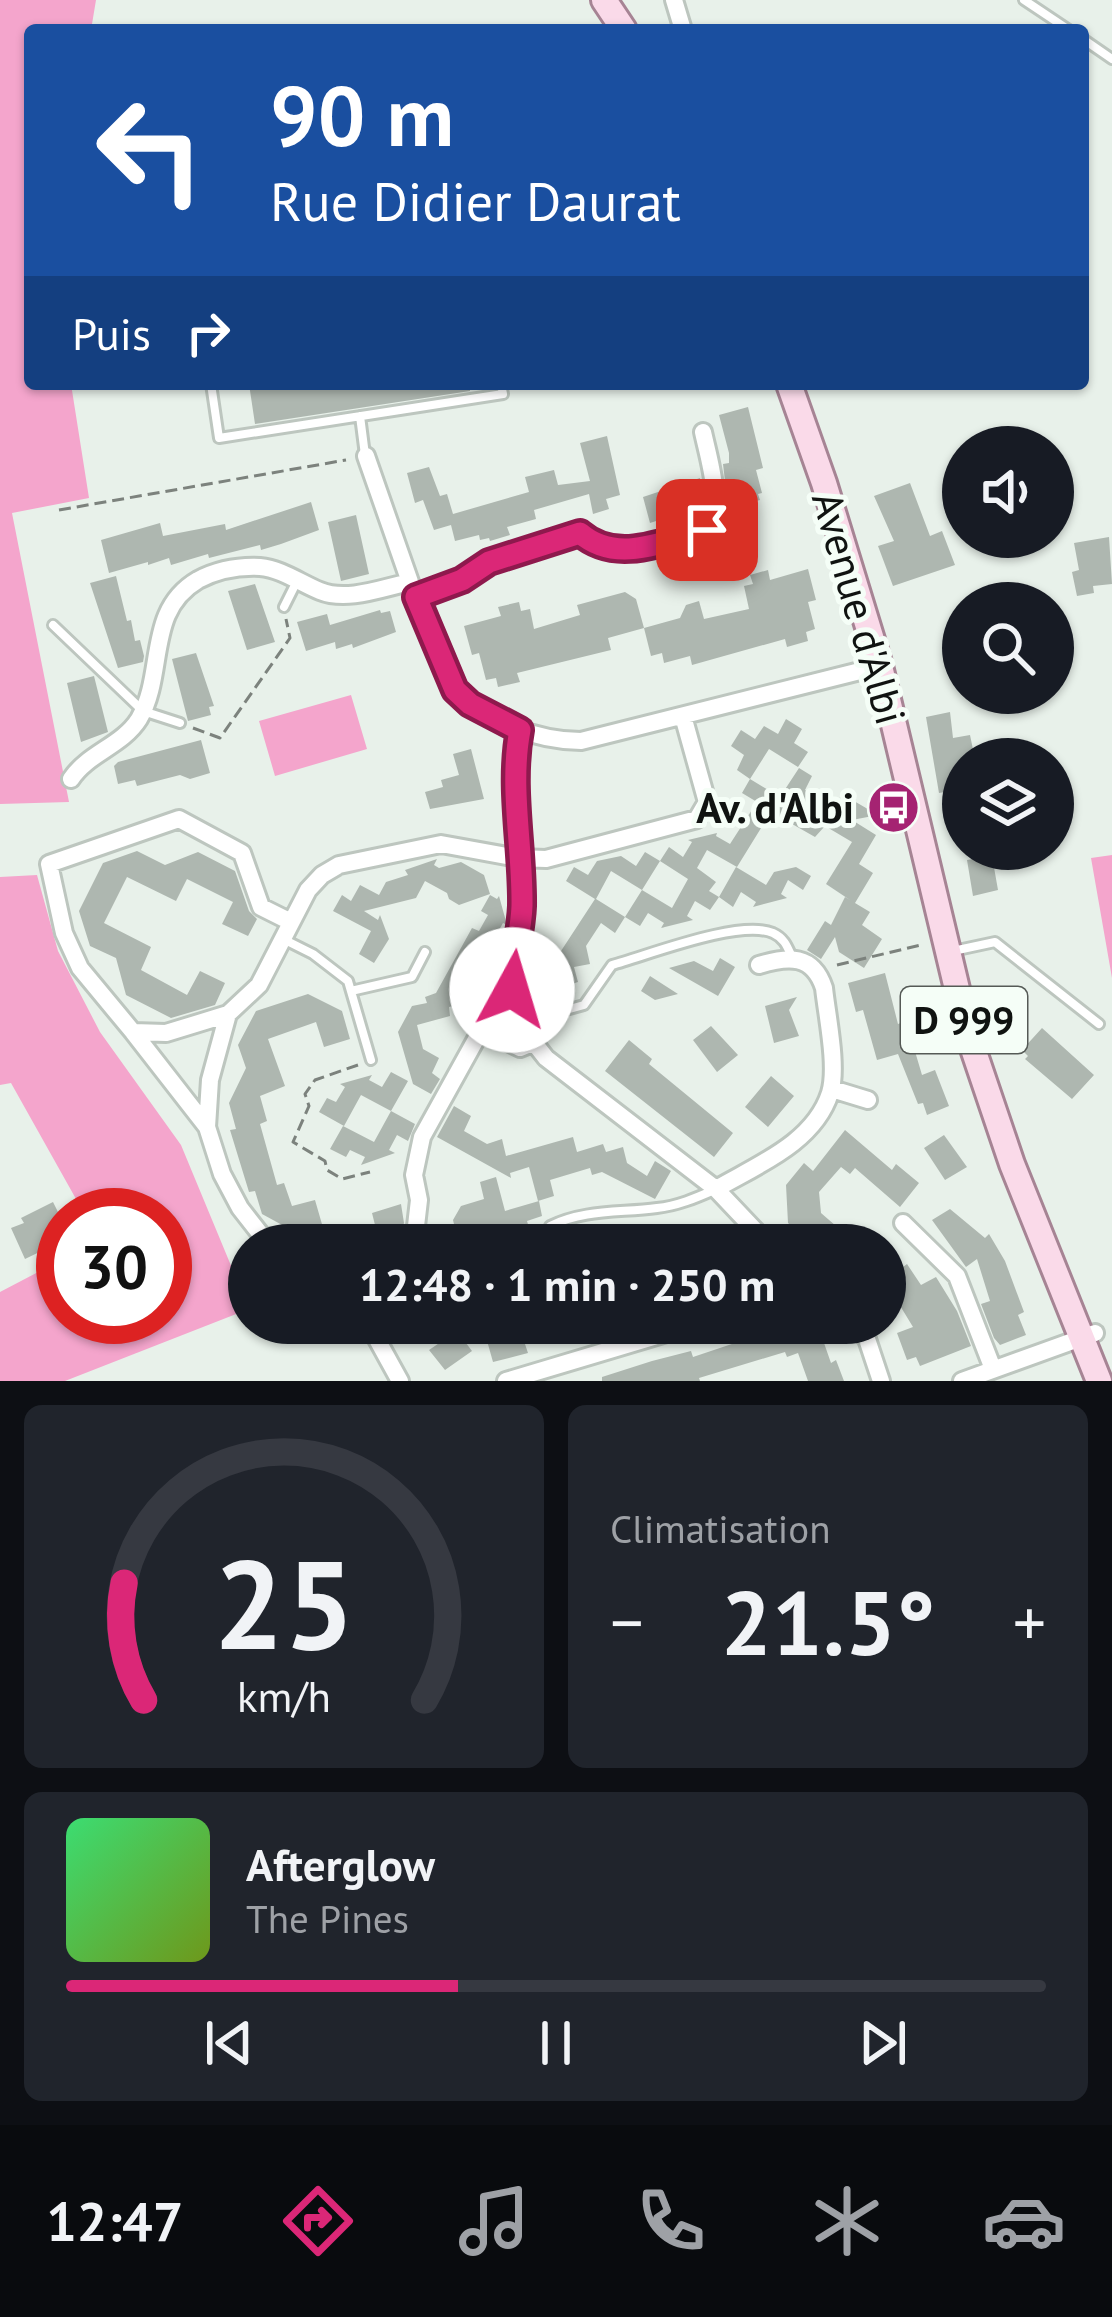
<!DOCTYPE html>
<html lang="fr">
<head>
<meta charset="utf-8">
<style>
  :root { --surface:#171b24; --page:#20242c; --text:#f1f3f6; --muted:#9ea1a6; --line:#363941; --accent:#db2777 }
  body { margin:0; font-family:"PT Sans",sans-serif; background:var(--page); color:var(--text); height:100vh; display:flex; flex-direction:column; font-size:45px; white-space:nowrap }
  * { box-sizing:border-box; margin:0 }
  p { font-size:39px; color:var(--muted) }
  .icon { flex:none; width:66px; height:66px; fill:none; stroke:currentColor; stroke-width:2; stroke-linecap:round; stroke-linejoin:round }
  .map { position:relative; height:1381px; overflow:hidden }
  .panel { display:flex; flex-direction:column; gap:24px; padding:24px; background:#0d0f14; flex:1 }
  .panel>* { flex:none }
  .top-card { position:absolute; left:24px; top:24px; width:1065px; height:366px; border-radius:12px; box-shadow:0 3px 9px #0004; background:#1a4fa0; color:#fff; overflow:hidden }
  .buttons { position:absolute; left:942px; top:426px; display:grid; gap:24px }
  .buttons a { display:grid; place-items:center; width:132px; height:132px; border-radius:50%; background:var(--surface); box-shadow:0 3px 9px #0004; font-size:60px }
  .speed { position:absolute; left:36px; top:1188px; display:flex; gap:24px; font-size:60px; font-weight:700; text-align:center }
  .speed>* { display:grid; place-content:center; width:156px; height:156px; border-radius:50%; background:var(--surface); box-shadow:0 3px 9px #0004; line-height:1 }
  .speed .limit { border:18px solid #d22; background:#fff; color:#111 }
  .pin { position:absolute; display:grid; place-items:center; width:102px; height:102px; color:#fff; margin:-51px; border-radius:24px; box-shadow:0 6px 18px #0006 }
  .me { position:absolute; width:132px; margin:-66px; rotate:6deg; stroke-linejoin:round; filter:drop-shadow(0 0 9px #0008) }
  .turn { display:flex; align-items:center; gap:42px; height:252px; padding:0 48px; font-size:54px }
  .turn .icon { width:156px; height:156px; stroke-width:2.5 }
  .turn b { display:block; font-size:84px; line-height:102px }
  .then { display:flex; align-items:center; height:114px; padding:0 48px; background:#0003; gap:24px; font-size:45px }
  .big { font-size:90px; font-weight:600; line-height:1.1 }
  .panel .tile { flex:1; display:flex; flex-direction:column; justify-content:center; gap:18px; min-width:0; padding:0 42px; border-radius:18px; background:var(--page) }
  .panel .dial { align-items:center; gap:0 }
  .dial svg { height:312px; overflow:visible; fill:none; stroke:var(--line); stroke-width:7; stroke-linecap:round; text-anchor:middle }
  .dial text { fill:var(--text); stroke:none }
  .song { display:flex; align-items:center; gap:36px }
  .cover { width:144px; height:144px; border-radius:18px; background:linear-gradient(135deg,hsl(140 70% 55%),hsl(80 70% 35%)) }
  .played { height:12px; border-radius:6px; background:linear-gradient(90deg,var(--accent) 40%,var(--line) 40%) }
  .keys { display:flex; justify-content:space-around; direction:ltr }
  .heat { display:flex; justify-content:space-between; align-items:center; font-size:66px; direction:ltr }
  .panel .tiles { flex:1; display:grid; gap:24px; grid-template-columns:1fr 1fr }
  .tile:last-child { grid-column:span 2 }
  .trip { position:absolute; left:228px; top:1224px; width:678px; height:120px; border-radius:60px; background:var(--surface); box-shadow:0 3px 9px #0004; font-weight:600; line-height:120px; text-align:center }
  .menu { display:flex; height:192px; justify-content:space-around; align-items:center; background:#090b0e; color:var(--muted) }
  .menu .icon { width:84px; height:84px }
  .menu .active { color:var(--accent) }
  .menu b { font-size:54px; color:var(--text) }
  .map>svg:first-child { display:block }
</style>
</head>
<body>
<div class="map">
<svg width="1112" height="1381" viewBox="0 0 1112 1381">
  <rect width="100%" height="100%" fill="#e8f1ea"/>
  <path fill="#f4a5cc" d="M 0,0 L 96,0 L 91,30 L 30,30 L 30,384 L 71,384 L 89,498 L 12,513 L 69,802 L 0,804 Z
    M 351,695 L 367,749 L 275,776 L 259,721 Z
    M 1112,855 L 1112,978 L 1091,858 Z
    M 37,875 L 58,951 L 100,1032 L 181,1145 L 249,1309 L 65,1381 L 0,1381 L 0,1292 L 63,1259 L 63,1317 L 165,1317 L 165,1215 L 85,1215 L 11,1083 L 0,1085 L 0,877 Z"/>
  <path fill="#aeb7b0" d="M 249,384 L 470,384 L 470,391 L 255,424 Z
    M 748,407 L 763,468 L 756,470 L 762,493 L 758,494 L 760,500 L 737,506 L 734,496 L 727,498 L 723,464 L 729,463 L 729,453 L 719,415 Z
    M 607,436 L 620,495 L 606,499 L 609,509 L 593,514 L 589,494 L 534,510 L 536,519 L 507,527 L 510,535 L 490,541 L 489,538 L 480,540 L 479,535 L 455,541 L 451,525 L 434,530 L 423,500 L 415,503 L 407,473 L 429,467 L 440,496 L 447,494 L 453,514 L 529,492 L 525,477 L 554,470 L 558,485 L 590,481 L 580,443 Z
    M 700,478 L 702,506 L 650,523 L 643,497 Z
    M 910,483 L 930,536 L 942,531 L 955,565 L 893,586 L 878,546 L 894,541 L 874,496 Z
    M 311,502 L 319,530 L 281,544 L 261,550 L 260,545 L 209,558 L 208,554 L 171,565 L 169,558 L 148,565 L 148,562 L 109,573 L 101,540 L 160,523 L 163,536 L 225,524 L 226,530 Z
    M 356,515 L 369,574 L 341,581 L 328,522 Z
    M 1109,537 L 1112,584 L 1093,586 L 1094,593 L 1077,596 L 1072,572 L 1079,570 L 1074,543 Z
    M 808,569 L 816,600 L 808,602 L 815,629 L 806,632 L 808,641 L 787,647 L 785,639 L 692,665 L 690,656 L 664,663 L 662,653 L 651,656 L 644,628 L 680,618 L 686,605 L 699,601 L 704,619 L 749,609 L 744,586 L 753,584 L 750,575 L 768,570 L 770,580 Z
    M 116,576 L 127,621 L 131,620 L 135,641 L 140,640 L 144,656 L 143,662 L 118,668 L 90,583 Z
    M 255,584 L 275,642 L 247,650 L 228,591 Z
    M 625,592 L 636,599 L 644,628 L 608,638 L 611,650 L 517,673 L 520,682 L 498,687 L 496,678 L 486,680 L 479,653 L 472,655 L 464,626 L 501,616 L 498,607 L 519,602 L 521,611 L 530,609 L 534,629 L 580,615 L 577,605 Z
    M 380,610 L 381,613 L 390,611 L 396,632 L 353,648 L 352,644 L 336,649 L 335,642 L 306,651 L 297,622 L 327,614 L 330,625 Z
    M 196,653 L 214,706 L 209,707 L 211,715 L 188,721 L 172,659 Z
    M 94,676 L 108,732 L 81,742 L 67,683 Z
    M 950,712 L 953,738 L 970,735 L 975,759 L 963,759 L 963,789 L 939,793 L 926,717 Z
    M 786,719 L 802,729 L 794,743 L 808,752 L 798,767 L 769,749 L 750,779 L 737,770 L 744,755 L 731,746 L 741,730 L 755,739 L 764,726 L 778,734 Z
    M 201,740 L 210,773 L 190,779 L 180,775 L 137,786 L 135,780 L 118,784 L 114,766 L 118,762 Z
    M 471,749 L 484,799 L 430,809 L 425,792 L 443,787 L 441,780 L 459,775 L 453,754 Z
    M 799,768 L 812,776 L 805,790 L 833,809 L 842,794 L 878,815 L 852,820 L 876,835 L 859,864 L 873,873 L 855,903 L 870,912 L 862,925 L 882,939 L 864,968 L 839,952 L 835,937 L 821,959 L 807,950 L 825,921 L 831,925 L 845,897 L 850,900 L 826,884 L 852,842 L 825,826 L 815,837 L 771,812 L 737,867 L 707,850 L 697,868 L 716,882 L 709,891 L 719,897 L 710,910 L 695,901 L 687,916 L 693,920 L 661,928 L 664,923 L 648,913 L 640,926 L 625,917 L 642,890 L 672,908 L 688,879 L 660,861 L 669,847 L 683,857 L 692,842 L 688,840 L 717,833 L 716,836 L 730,844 L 757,802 L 742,793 L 750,779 L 780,797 Z
    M 137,851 L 165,865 L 198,852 L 235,871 L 249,911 L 257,919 L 248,936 L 222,924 L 233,902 L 187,879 L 176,901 L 127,877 L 104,923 L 151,947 L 141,970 L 187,995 L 200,971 L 225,983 L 215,1005 L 171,1018 L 126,995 L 116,958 L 90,946 L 79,911 L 103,863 Z
    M 645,852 L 660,861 L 642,890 L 611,871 L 596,899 L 625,917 L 615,933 L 601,923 L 586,946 L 590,964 L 574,967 L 578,982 L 562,987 L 555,953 L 561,951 L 595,899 L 566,881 L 574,867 L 588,875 L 597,861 L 621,856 L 636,866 Z
    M 992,856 L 998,890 L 973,896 L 967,860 Z
    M 437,859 L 434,865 L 439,868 L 461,862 L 484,875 L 490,894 L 459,905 L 449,899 L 447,893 L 425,881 L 416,898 L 364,911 L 378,920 L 380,915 L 389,939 L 374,963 L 359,954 L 371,931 L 333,911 L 342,895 L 351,901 L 360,885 L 379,895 L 386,882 L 408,875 L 405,870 Z
    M 736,867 L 766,885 L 774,872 L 796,867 L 811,876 L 803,890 L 788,880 L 781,894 L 787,898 L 753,907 L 756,902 L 741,892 L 733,907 L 719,897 Z
    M 490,895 L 497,899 L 499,896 L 507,925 L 503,923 L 495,937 L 505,943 L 492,977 L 469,965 L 457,988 L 462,1004 L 449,1007 L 450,1016 L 417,1025 L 423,1049 L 439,1058 L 432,1073 L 440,1079 L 431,1094 L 413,1084 L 398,1032 L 412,1006 L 427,1003 L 425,997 L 436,993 L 472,928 L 479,931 L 488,915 L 481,911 Z
    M 720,958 L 735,967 L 718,996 L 669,968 L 694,961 L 713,971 Z
    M 885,973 L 898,1024 L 906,1021 L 922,1075 L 935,1070 L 949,1106 L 927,1115 L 923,1103 L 918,1104 L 898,1054 L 877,1060 L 863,1010 L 856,1012 L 848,983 Z
    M 650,976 L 678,994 L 655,1000 L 641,991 Z
    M 308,994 L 342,1011 L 350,1039 L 324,1047 L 316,1022 L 268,1039 L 285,1086 L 260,1096 L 267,1121 L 260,1124 L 277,1185 L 284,1183 L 292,1206 L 315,1200 L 328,1245 L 298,1245 L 295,1232 L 262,1214 L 255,1191 L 249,1192 L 230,1130 L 236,1129 L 229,1103 L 246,1068 L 238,1045 L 256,1011 Z
    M 797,997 L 789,1010 L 799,1036 L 774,1043 L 765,1006 Z
    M 711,1026 L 738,1055 L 717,1072 L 693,1040 Z
    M 1042,1028 L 1094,1075 L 1072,1099 L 1025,1059 L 1028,1056 L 1022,1050 Z
    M 629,1040 L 652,1059 L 649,1064 L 733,1133 L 714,1157 L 605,1071 Z
    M 391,1072 L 408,1081 L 391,1111 L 361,1095 L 344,1126 L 319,1112 L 327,1098 L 336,1102 L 345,1087 L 340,1084 L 372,1075 L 369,1080 L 382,1087 Z
    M 771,1076 L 794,1096 L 768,1127 L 745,1107 Z
    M 454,1106 L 471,1116 L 464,1131 L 487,1144 L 502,1139 L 506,1156 L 573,1137 L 577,1152 L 603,1144 L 606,1152 L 623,1147 L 627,1163 L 647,1176 L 655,1161 L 671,1171 L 655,1199 L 602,1172 L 592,1175 L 590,1168 L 550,1180 L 554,1196 L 538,1201 L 529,1167 L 510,1173 L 511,1178 L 437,1137 Z
    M 391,1111 L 415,1124 L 408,1141 L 397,1135 L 389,1150 L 395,1153 L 361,1165 L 365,1157 L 350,1150 L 346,1157 L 330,1149 L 343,1126 L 374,1142 Z
    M 845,1130 L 892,1170 L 896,1164 L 919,1183 L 900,1207 L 855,1168 L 850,1174 L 841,1167 L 819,1192 L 821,1213 L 836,1226 L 820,1245 L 813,1245 L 788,1223 L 786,1185 L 804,1163 L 813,1171 Z
    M 944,1135 L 967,1167 L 945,1180 L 924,1148 Z
    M 496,1177 L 505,1211 L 539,1201 L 542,1216 L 527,1221 L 534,1245 L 459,1245 L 453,1220 L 461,1206 L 484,1199 L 480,1182 Z
    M 53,1202 L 63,1222 L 63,1233 L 53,1238 L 56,1244 L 25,1259 L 11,1228 L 24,1223 L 21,1218 Z
    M 401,1204 L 404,1223 L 395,1245 L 380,1245 L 372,1213 Z
    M 950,1209 L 985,1238 L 989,1234 L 1005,1261 L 1024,1312 L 1018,1315 L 1026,1335 L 1000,1345 L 994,1338 L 981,1304 L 990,1301 L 977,1259 L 966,1267 L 932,1220 Z
    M 907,1264 L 921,1285 L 936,1277 L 957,1311 L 971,1346 L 920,1366 L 916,1357 L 907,1360 L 897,1333 L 913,1327 L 885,1281 Z
    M 482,1323 L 560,1323 L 561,1328 L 523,1338 L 528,1353 L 493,1362 Z
    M 795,1323 L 817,1323 L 831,1363 L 836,1360 L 844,1381 L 808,1381 L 798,1353 L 787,1357 L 785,1352 L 699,1378 L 700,1381 L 602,1381 L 602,1377 L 652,1361 L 691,1351 L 693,1357 Z
    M 457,1331 L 472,1351 L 445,1370 L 429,1350 Z"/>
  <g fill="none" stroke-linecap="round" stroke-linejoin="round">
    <defs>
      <path id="lane" d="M 1024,0 L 1069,30
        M 1083,39 L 1112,59
        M 211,384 L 219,438 L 503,394 L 501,384
        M 360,416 L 365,455
        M 284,607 L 297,581
        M 53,625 L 143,711 L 180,723
        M 283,939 L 313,954 L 348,981 L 371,1060
        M 953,951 L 995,942 L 1099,1024
        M 351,991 L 412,977 L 425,952
        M 522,1022 L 584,1005 L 612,965 C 649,955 739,919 773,933 C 784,938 787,946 791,955
        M 550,1226 C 585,1209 620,1213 657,1208 C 677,1206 696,1198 714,1190"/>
      <path id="street" d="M 674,0 L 683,30
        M 366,456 L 410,582 L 455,690 C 488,721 536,741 581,741 L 880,666
        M 416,597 L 462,580 L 489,562 L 580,533 C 618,565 663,541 707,530 C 724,506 709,460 703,432
        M 520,730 L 514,762 L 519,784 L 522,907 L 512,990 L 524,1030 L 546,1058 L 716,1189 L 769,1245
        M 71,779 C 88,753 122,746 139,719 C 166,673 145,611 198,580 C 217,570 239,566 260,567 C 282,569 300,583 320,591 C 347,602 382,588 410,582
        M 228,1014 L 166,1033 L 133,1032 L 80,968 L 64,933 L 49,864 L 179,819 L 242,853 L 261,907 L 291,922
        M 482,1029 L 520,1048 L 532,1043
        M 133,1032 L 207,1127
        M 832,1089 L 868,1100
        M 716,1189 C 757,1165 814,1143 830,1093 C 838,1067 827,1016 824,988 C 813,954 788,956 759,965
        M 903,1223 L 957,1276 L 993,1369
        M 269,1245 L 240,1208 L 222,1174 L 207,1127 L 210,1080 L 228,1014 L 259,985 L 308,890 L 322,875 L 339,865 L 441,844 L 518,858 L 546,859 L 697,819 L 707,802 L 683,716
        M 408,1245 L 416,1226 L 419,1200 L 414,1175 L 422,1137 L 500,996 L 512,990
        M 368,1323 L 400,1381
        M 853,1323 L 867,1339 L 881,1381
        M 506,1381 L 700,1323
        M 962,1381 L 1095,1333"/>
      <path id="primary" d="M 604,0 L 624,30
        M 789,384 L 824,483 L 880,666 L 967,1031 L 1012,1164 L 1099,1381"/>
    </defs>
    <use href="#lane" stroke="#bdc6bf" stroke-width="14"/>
    <use href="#street" stroke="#bdc6bf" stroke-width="22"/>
    <use href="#primary" stroke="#a68494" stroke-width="30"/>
    <path stroke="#7c827d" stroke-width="3" stroke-dasharray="12 6" stroke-linecap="butt" d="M 59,510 L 346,460
      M 193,728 L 220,738 L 290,638 L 286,619
      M 837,965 L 921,945
      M 358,1065 L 315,1080 L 305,1094 L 309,1106 L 293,1142 L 325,1161 L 327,1170 L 342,1179 L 370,1172"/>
    <use href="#lane" stroke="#fff" stroke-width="8"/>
    <use href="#street" stroke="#fff" stroke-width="16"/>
    <use href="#primary" stroke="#fadae9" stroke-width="24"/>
  </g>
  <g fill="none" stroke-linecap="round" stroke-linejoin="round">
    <defs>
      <path id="route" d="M 512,990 C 512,962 521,934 522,906 C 523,848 509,787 520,730 L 470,704 L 455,690 L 416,597 L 462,580 L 489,562 L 580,533 C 617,565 664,541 707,530"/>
    </defs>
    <use href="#route" stroke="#8e194d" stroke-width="30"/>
    <use href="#route" stroke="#db2777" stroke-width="21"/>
  </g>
  <defs>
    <symbol id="bus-disc" viewBox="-11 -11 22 22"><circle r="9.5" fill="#a52372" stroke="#f5fef7"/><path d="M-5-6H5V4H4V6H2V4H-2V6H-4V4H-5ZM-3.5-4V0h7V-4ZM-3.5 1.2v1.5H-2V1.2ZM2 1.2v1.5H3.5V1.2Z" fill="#fff"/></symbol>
  </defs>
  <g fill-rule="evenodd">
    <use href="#bus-disc" x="864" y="778" width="59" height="59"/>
  </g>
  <g text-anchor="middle" stroke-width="10" stroke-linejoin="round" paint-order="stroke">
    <rect fill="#f5fef7" stroke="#555a56" stroke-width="3" x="901" y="987" width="126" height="66" rx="9"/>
    <g font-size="39" font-weight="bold" fill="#101311">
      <text x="964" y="1034">D 999</text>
    </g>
    <g font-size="42" fill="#101311" stroke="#f5fef7">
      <text transform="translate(859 608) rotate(74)" y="15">Avenue d'Albi</text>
    </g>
    <g font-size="42" font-weight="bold" fill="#101311" stroke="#f5fef7" text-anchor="end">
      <text x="854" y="823">Av. d'Albi</text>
    </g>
  </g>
</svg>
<div class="buttons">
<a><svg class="icon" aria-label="sound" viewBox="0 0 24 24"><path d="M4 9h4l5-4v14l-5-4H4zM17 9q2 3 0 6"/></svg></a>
<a><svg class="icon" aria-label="search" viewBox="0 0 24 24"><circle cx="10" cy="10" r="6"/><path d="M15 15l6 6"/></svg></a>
<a><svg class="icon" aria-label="layers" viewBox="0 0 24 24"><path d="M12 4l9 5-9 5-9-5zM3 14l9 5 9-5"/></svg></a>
</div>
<div class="speed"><div class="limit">30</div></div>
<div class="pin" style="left:707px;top:530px;background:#d93025"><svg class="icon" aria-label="arrive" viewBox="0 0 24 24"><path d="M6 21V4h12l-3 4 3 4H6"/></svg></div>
<svg class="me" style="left:512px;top:990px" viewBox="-20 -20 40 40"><circle r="19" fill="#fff"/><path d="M0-13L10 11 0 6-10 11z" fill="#db2777"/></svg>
<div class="trip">12:48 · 1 min · 250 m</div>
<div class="top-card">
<div class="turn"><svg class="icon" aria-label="left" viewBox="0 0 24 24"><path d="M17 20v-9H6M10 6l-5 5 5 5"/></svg><div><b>90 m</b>Rue Didier Daurat</div></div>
<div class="then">Puis<svg class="icon" aria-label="right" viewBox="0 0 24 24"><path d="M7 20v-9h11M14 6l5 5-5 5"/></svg></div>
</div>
</div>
<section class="panel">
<div class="tiles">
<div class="tile dial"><svg viewBox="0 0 100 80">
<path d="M14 69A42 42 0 1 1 86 69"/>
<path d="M14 69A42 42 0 0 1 9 39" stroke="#db2777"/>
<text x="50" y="56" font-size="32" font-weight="700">25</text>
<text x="50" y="72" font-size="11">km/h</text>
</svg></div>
<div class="tile"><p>Climatisation</p>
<div class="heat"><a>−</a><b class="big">21.5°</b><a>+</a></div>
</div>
<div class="tile">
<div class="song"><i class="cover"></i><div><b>Afterglow</b><p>The Pines</p></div></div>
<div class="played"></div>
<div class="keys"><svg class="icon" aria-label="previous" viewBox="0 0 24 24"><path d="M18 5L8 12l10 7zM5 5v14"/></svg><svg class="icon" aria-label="pause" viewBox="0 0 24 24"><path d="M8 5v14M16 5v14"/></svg><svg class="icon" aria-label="next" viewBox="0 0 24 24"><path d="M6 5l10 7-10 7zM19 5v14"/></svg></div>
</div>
</div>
</section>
<nav class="menu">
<b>12:47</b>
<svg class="icon active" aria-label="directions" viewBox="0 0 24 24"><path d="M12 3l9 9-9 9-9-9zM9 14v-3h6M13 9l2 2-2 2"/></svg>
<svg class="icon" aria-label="music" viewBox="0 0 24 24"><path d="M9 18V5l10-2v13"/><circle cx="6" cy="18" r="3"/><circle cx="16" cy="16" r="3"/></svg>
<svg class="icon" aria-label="phone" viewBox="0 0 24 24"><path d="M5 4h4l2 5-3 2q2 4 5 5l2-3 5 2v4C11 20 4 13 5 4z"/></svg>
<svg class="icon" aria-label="climate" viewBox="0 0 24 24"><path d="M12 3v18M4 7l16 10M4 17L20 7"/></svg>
<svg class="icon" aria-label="car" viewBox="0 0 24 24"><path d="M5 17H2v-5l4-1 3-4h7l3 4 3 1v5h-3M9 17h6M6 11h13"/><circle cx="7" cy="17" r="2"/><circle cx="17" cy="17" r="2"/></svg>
</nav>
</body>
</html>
